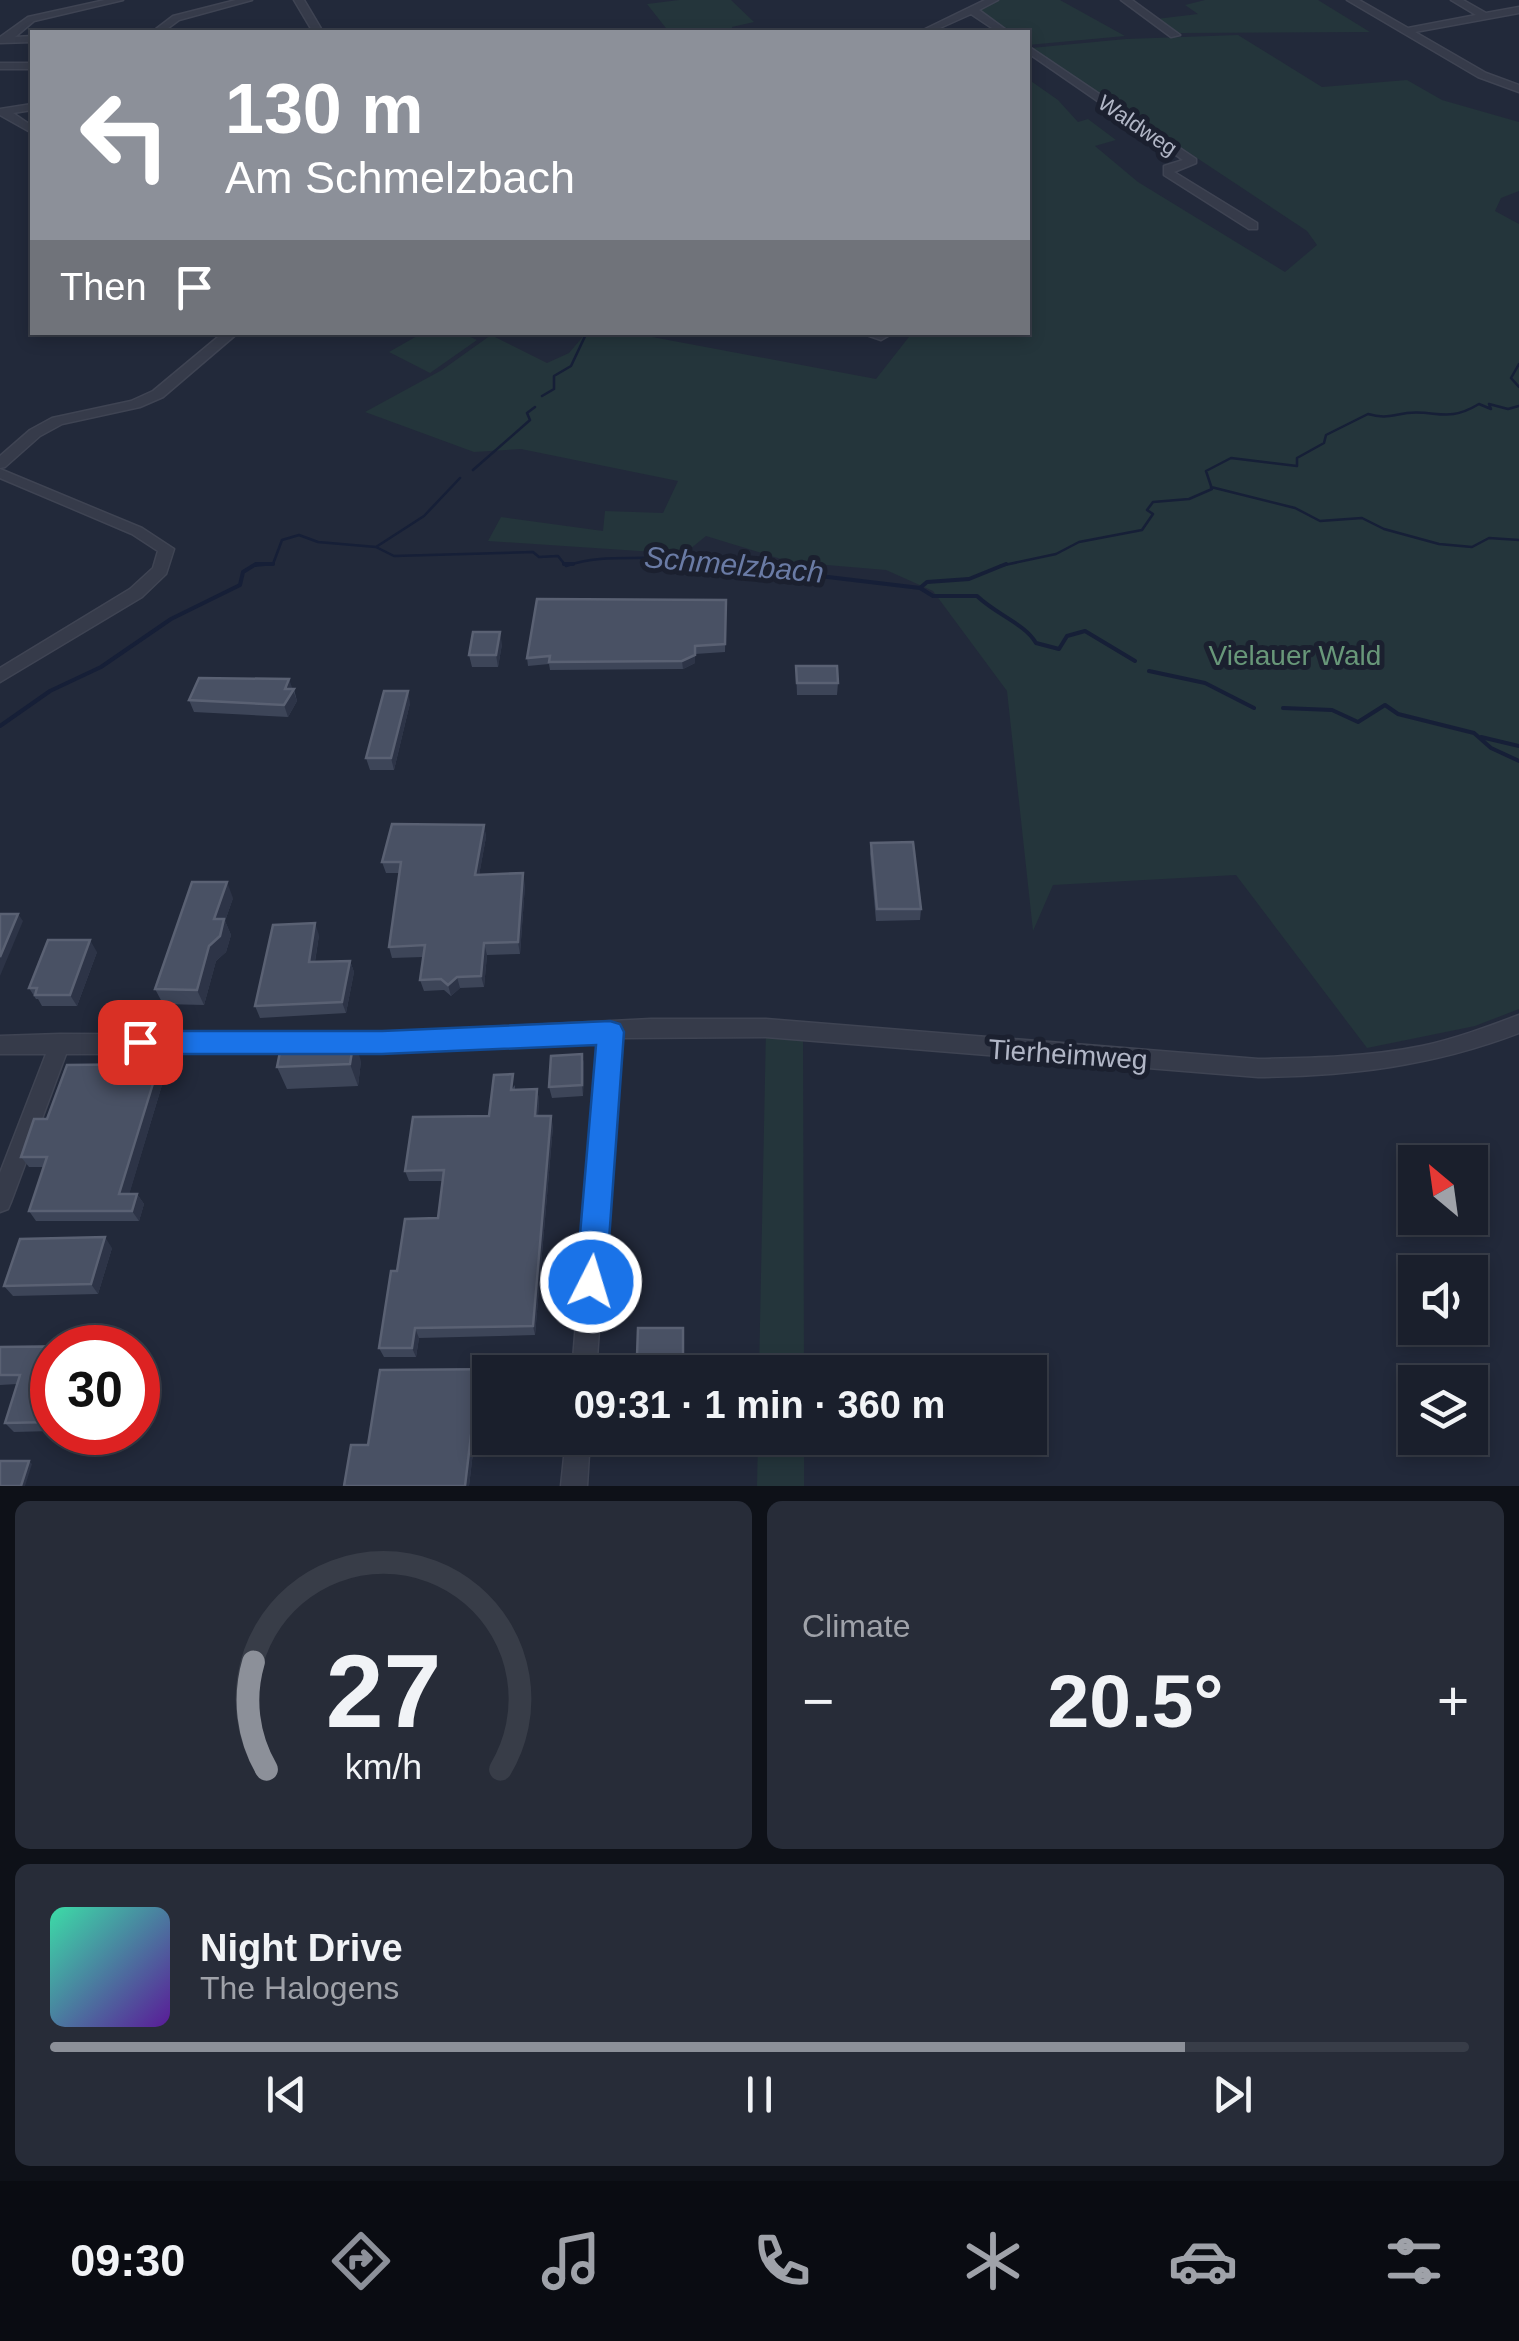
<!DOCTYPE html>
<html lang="en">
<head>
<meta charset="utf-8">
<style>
  :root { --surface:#1a1f2c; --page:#272c38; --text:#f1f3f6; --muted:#9fa2a9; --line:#383d48; --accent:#8c9099 }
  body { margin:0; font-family:Arial,sans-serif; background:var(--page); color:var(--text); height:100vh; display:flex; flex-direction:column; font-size:38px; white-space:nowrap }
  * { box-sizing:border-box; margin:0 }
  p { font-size:32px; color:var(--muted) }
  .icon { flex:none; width:55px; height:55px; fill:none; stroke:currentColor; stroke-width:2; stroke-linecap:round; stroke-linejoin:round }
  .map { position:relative; height:1486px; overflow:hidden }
  .side { display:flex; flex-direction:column; gap:15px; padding:15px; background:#0e1118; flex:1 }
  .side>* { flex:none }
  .hud { position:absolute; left:30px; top:30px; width:1000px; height:305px; border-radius:0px; box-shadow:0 5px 15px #0003,0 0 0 2px var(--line); background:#8c9099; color:#fff; overflow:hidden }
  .needle { width:65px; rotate:331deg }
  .buttons { position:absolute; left:1398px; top:1145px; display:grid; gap:20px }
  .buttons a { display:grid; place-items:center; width:90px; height:90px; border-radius:0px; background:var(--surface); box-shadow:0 5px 15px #0003,0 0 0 2px var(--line); font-size:50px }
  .speed { position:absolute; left:30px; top:1325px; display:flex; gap:20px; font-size:50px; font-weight:700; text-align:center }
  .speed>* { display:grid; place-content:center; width:130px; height:130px; border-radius:50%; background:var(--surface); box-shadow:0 5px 15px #0003,0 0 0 2px var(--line); line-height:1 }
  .speed .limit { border:15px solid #d22; background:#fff; color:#111 }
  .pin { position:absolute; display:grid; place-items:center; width:85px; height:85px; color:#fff; margin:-42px; border-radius:20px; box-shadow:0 5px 15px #0006 }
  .me { position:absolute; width:110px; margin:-55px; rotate:5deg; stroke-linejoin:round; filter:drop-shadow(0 0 8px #0008) }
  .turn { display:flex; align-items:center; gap:35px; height:210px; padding:0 30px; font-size:45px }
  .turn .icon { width:130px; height:130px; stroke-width:2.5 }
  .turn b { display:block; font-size:70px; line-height:85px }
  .then { display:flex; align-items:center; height:95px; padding:0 30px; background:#0003; gap:20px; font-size:38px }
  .big { font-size:75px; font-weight:800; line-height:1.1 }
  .side .widget { flex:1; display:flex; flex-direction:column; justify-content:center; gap:15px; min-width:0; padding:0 35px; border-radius:15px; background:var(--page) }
  .side .dial { align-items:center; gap:0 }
  .dial svg { height:260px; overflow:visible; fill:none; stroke:var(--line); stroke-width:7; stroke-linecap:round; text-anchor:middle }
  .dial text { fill:var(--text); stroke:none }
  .song { display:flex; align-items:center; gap:30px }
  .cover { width:120px; height:120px; border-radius:15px; background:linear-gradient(135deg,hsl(160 70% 55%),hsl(270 70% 35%)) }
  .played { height:10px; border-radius:5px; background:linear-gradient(90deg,var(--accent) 80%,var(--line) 80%) }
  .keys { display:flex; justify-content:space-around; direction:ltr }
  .heat { display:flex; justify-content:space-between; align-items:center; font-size:55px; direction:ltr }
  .side .tiles { flex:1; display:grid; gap:15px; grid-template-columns:1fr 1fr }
  .widget:last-child { grid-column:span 2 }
  .trip { position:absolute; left:472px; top:1355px; width:575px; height:100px; border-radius:0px; background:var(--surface); box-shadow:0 5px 15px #0003,0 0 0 2px var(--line); font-weight:800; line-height:100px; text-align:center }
  .tabs { display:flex; height:160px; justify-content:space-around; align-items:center; background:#0a0c12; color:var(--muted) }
  .tabs .icon { width:70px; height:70px }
  .tabs .selected { color:var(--accent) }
  .tabs b { font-size:45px; color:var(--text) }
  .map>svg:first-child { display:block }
</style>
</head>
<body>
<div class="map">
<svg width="1519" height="1486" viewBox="0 0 1519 1486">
  <rect width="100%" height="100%" fill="#22293a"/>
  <path fill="#24353b" d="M 679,0 L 731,0 L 754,22 L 732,27 L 732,32 L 669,32 L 647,4 Z
    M 983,0 L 1060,0 L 1125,36 L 1028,45 L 1028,32 L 1008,32 L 967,8 Z
    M 1205,0 L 1318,0 L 1370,32 L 1180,33 L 1156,19 L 1198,14 L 1185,5 Z
    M 1238,35 L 1322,87 L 1407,80 L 1442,100 L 1519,122 L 1519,191 L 1501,198 L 1495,211 L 1519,224 L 1519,1009 L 1475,1026 L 1367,1048 L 1236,875 L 1053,885 L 1033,931 L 1007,691 L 933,591 L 886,570 L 791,562 L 706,536 L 684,554 L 488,541 L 501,517 L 603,531 L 605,511 L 663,513 L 678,481 L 521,449 L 474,452 L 365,412 L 442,370 L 491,335 L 547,363 L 569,353 L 586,333 L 631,333 L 876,379 L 912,333 L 1028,332 L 1028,79 L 1058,100 L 1078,122 L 1088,119 L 1116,140 L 1095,146 L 1138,182 L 1285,272 L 1317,245 L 1307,231 L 1031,48 L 1126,39 Z
    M 424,332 L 462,333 L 477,340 L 430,373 L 389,352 Z
    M 766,1028 L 803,1032 L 804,1372 L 759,1372 Z
    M 758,1438 L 804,1438 L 804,1486 L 757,1486 Z"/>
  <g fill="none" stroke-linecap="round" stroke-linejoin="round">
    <path stroke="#161f37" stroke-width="2.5" d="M 1519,364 L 1511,378 L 1519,387
      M 542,396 L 554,389 L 554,376 L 571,366 L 587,332
      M 473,470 L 530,420 L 527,413 L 535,407
      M 1211,487 L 1295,508 L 1320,521 L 1362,518 L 1384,529 L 1439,544 L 1472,547 L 1489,538 L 1519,540
      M 376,547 L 424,516 L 460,478
      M 252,566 L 273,564 L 282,540 L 299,535 L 318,542 L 376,547 L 394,556 L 533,552 L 539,557 L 558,556 L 566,566 C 604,553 636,561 675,556 L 683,566 L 735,566
      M 758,566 L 771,566
      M 1000,566 L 1056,554 L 1079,542 L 1142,530 L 1153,514 L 1147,510 L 1153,502 L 1189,499 L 1212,489 L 1206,471 L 1231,458 L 1297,466 L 1297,458 L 1324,443 L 1326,435 L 1368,414 C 1385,419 1392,415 1407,413 C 1438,410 1447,423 1479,404 L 1491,409 L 1489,404 L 1508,409 L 1519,406"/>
    <path stroke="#161f37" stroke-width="4" d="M 564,564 L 573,564
      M 681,564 L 733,564 L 741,571 L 765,564 L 786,572 L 920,588 L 927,582 L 969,579 L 1006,564
      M 920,588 L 933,596 L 977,596 C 997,615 1025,624 1036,643 L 1059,649 L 1067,636 L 1085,631 L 1135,661
      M 1149,671 L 1205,683 L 1254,708
      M 1283,708 L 1332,710 L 1358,722 L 1385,705 L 1398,714 L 1474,733 L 1491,748 L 1519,761
      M 0,726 L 50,691 L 101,667 L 171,619 L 240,585 L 243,572 L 256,564 L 273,564
      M 1481,737 L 1519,746"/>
    <defs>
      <path id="minor" d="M 105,0 L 123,0 L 34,21 L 15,37 L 32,36 L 32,42 L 0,43 L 0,37 L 28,17 Z
        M 236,0 L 252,0 L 179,20 L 163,32 L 152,32 L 173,16 Z
        M 294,0 L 304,0 L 323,32 L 313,32 Z
        M 985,0 L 998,0 L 979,10 L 1009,32 L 998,32 L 971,14 L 931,32 L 919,32 Z
        M 1121,0 L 1132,0 L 1180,35 L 1171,37 Z
        M 1347,0 L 1359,0 L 1408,28 L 1476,15 L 1451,0 L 1463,0 L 1486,13 L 1519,7 L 1519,13 L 1415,32 L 1486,73 L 1519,85 L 1519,92 L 1478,77 Z
        M 1028,46 L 1196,159 L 1196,163 L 1174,172 L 1257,223 L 1257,229 L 1249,229 L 1164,175 L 1164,166 L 1183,160 L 1028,53 Z
        M 0,63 L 32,63 L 32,69 L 0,69 Z
        M 32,104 L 32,110 L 13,113 L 32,126 L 32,133 L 0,115 L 0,109 Z
        M 224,332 L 239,332 L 163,397 L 140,407 L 62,424 L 40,436 L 5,467 L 0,468 L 0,456 L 30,430 L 52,418 L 131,401 L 153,391 Z
        M 858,332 L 883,332 L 888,336 L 881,340 Z
        M 0,469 L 142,528 L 174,549 L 166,574 L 142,597 L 0,682 L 0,668 L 130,589 L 153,568 L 158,551 L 132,534 L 0,478 Z
        M 1519,1015 L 1519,1033 C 1433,1066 1349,1076 1258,1077 L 766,1037 L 620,1038 L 596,1372 L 572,1372 L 599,1039 L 333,1053 L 326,1050 L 323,1044 L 326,1038 L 333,1035 L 651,1019 L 766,1019 L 1258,1059 C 1313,1058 1368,1057 1422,1046 C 1455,1039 1487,1027 1519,1015 Z
        M 60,1034 L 302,1035 L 309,1038 L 312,1044 L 309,1050 L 302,1053 L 66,1054 L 11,1202 L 8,1209 L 0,1212 L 0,1173 L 46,1054 L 0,1054 L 0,1036 Z
        M 566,1438 L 590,1438 L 587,1486 L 561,1486 Z"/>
    </defs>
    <use href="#minor" stroke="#3f4453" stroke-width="3"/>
    <use href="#minor" fill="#363b4a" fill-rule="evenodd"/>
  </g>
  <path fill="#3d4558" d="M 726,600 L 725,652 L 695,654 L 695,663 L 683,669 L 550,670 L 549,664 L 528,666 L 527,658 Z
    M 502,644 L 498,667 L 472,667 L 469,655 Z
    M 796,666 L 838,683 L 837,695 L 797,695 Z
    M 292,689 L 294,689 L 297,701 L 288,717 L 194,712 L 189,700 Z
    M 410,703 L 394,770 L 370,770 L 366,758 Z
    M 484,825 L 486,837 L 479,875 L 525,885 L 520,954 L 487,955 L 484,987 L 460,988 L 451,996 L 444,990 L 424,991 L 420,980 L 423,957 L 392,958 L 389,947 L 400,873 L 386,873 L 382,862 Z
    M 871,843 L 921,909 L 920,920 L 876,921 L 870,854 Z
    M 233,898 L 225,921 L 231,935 L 226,952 L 216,961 L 204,1005 L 163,1004 L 155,989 Z
    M 319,935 L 315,962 L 350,961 L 354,972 L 346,1013 L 260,1018 L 255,1006 Z
    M 97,952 L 77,1006 L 42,1006 L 38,999 L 36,999 L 29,988 Z
    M 582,1054 L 584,1065 L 583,1096 L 552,1098 L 549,1087 Z
    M 361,1061 L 358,1086 L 287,1089 L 277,1067 Z
    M 165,1075 L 129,1194 L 137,1194 L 144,1204 L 139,1221 L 36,1221 L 29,1211 L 44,1167 L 29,1167 L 21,1157 L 47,1119 Z
    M 515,1085 L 515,1090 L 537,1089 L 539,1100 L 538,1116 L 553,1126 L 535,1335 L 419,1338 L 416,1357 L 384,1357 L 379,1348 L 397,1271 L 438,1218 L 443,1181 L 409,1181 L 405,1171 L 489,1116 Z
    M 112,1248 L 98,1294 L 13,1296 L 4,1286 Z
    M 81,1346 L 82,1348 L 52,1348 L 52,1431 L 14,1432 L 5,1423 L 17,1384 L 0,1385 L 0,1347 Z
    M 490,1372 L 490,1419 L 477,1419 L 469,1486 L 344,1486 L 368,1445 Z"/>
  <path fill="#2d3447" d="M 500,632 L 502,644 L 498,667 L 496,655 Z
    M 695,646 L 695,663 L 683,669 L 682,661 Z
    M 289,679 L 297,701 L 288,717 L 284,705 L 285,689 Z
    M 408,691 L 410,703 L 394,770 L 391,758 Z
    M 484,825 L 486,837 L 477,887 L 475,875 Z
    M 523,873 L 525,885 L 520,954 L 518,942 Z
    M 227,882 L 233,898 L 225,921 L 231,935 L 226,952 L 216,961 L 204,1005 L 197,990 L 214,919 Z
    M 18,914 L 23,921 L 0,976 L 0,957 Z
    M 315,923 L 319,935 L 313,973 L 309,962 Z
    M 90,940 L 97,952 L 77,1006 L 70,995 Z
    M 484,943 L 487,955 L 484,987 L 481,976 Z
    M 350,961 L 354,972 L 346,1013 L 342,1002 Z
    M 457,977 L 460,988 L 451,996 L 448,985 Z
    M 354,1039 L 361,1061 L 358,1086 L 350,1064 Z
    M 582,1054 L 584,1065 L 583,1096 L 582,1085 Z
    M 159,1064 L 165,1075 L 126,1205 L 119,1194 Z
    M 537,1089 L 539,1100 L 537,1127 L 535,1116 Z
    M 551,1116 L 553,1126 L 535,1335 L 533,1326 Z
    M 137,1194 L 144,1204 L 139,1221 L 132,1211 Z
    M 105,1237 L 112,1248 L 98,1294 L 91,1284 Z
    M 415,1328 L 419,1338 L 416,1357 L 412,1348 Z
    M 474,1410 L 477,1419 L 469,1486 L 465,1486 Z
    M 29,1461 L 32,1464 L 25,1486 L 21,1486 Z"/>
  <path fill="#495164" stroke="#5a6173" stroke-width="2.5" d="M 537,599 L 726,600 L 725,644 L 695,646 L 695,655 L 682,661 L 549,662 L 550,656 L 527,658 Z
    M 473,632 L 500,632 L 496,655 L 469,655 Z
    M 796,666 L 837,666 L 838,683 L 797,683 Z
    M 199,678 L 289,679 L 285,689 L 294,689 L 284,705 L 189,700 Z
    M 384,691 L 408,691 L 391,758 L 366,758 Z
    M 392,824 L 484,825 L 475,875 L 523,873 L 518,942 L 484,943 L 481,976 L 457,977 L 448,985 L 441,979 L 420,980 L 425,945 L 389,947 L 401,862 L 382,862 Z
    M 913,842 L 921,909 L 877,909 L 871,843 Z
    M 192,882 L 227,882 L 214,919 L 224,919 L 220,936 L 209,946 L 197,990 L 155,989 Z
    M 0,914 L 18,914 L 0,957 Z
    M 315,923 L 309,962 L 350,961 L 342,1002 L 255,1006 L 273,925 Z
    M 48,940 L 90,940 L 70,995 L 35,995 L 37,988 L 29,988 Z
    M 354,1039 L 350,1064 L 277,1067 L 282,1042 Z
    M 582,1054 L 582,1085 L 549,1087 L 551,1056 Z
    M 159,1064 L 119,1194 L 137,1194 L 132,1211 L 29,1211 L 47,1157 L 21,1157 L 34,1119 L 47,1119 L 67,1065 Z
    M 513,1074 L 511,1090 L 537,1089 L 535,1116 L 551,1116 L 533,1326 L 415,1328 L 412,1348 L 379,1348 L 391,1271 L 397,1271 L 405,1219 L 438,1218 L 444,1170 L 405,1171 L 413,1117 L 489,1116 L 494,1075 Z
    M 105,1237 L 91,1284 L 4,1286 L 20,1239 Z
    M 638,1328 L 683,1328 L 683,1372 L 607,1372 L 607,1361 L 637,1356 Z
    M 81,1346 L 81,1348 L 52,1348 L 52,1422 L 5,1423 L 20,1375 L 0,1375 L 0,1347 Z
    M 518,1369 L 518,1372 L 490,1372 L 490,1410 L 474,1410 L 465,1486 L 344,1486 L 351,1445 L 368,1445 L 380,1370 Z
    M 0,1461 L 29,1461 L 21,1486 L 0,1486 Z"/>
  <path fill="#1a73e8" stroke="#114b97" stroke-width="2.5" d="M 610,1021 L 620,1024 L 624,1032 L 606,1282 L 602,1292 L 591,1296 L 581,1292 L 576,1282 L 596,1045 L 382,1054 L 140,1054 L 131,1051 L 127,1042 L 131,1034 L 140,1031 L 382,1031 Z"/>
  <g text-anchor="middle" stroke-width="10" stroke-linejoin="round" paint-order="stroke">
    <g font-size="22" fill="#b1b6c6" stroke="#1b202f">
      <text transform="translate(1138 125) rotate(34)" y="8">Waldweg</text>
    </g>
    <g font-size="28" fill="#689779" stroke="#1b202f">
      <text x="1295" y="665">Vielauer Wald</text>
    </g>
    <g font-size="28" fill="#b1b6c6" stroke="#1b202f">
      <text transform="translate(1068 1054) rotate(4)" y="10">Tierheimweg</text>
    </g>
    <g font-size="30" font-style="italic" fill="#6a7ba5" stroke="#1b202f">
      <text transform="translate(734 565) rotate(5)" y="10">Schmelzbach</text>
    </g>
  </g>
</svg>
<div class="buttons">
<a><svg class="needle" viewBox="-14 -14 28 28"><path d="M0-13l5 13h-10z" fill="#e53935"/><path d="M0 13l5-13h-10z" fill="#9fa2a9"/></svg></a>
<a><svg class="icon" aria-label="sound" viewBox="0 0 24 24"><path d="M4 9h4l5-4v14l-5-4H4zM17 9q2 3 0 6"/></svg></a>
<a><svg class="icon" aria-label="layers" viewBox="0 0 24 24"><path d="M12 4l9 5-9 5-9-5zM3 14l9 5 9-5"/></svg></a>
</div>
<div class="speed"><div class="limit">30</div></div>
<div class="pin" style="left:140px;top:1042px;background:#d93025"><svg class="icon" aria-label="arrive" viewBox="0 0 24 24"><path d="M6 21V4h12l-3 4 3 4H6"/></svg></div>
<svg class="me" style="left:591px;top:1282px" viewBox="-20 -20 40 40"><circle r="17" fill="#1a73e8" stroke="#fff" stroke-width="3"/><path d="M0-11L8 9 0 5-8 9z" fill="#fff"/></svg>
<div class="trip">09:31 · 1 min · 360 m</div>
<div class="hud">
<div class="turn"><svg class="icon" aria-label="left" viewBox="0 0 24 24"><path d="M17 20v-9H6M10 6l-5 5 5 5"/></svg><div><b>130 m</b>Am Schmelzbach</div></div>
<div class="then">Then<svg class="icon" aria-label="arrive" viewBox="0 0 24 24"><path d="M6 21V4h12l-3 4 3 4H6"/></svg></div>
</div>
</div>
<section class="side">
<div class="tiles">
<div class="widget dial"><svg viewBox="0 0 100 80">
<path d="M14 69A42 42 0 1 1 86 69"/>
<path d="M14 69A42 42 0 0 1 10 36" stroke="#8c9099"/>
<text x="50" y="56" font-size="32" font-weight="700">27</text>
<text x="50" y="72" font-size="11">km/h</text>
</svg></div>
<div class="widget"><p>Climate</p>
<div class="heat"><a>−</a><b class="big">20.5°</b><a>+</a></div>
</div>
<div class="widget">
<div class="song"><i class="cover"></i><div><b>Night Drive</b><p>The Halogens</p></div></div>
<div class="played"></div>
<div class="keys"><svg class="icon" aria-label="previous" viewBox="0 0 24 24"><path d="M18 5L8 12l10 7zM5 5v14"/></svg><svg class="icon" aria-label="pause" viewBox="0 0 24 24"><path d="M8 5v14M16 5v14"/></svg><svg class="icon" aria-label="next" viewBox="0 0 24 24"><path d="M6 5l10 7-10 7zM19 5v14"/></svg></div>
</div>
</div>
</section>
<nav class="tabs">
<b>09:30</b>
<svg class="icon selected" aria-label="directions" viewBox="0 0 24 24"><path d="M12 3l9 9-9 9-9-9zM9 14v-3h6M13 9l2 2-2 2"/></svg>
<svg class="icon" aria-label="music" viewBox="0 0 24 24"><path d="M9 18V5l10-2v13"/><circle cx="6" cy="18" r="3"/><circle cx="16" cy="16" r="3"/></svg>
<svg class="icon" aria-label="phone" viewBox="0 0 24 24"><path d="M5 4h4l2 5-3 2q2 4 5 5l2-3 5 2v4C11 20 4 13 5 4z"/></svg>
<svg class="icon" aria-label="climate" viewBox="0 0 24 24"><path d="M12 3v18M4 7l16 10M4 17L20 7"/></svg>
<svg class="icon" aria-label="car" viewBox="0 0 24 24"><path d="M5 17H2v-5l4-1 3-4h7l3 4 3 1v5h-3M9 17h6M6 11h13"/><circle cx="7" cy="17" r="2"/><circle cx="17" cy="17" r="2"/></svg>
<svg class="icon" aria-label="filters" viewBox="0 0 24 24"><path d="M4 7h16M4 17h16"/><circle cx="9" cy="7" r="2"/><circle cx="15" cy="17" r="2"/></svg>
</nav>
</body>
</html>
